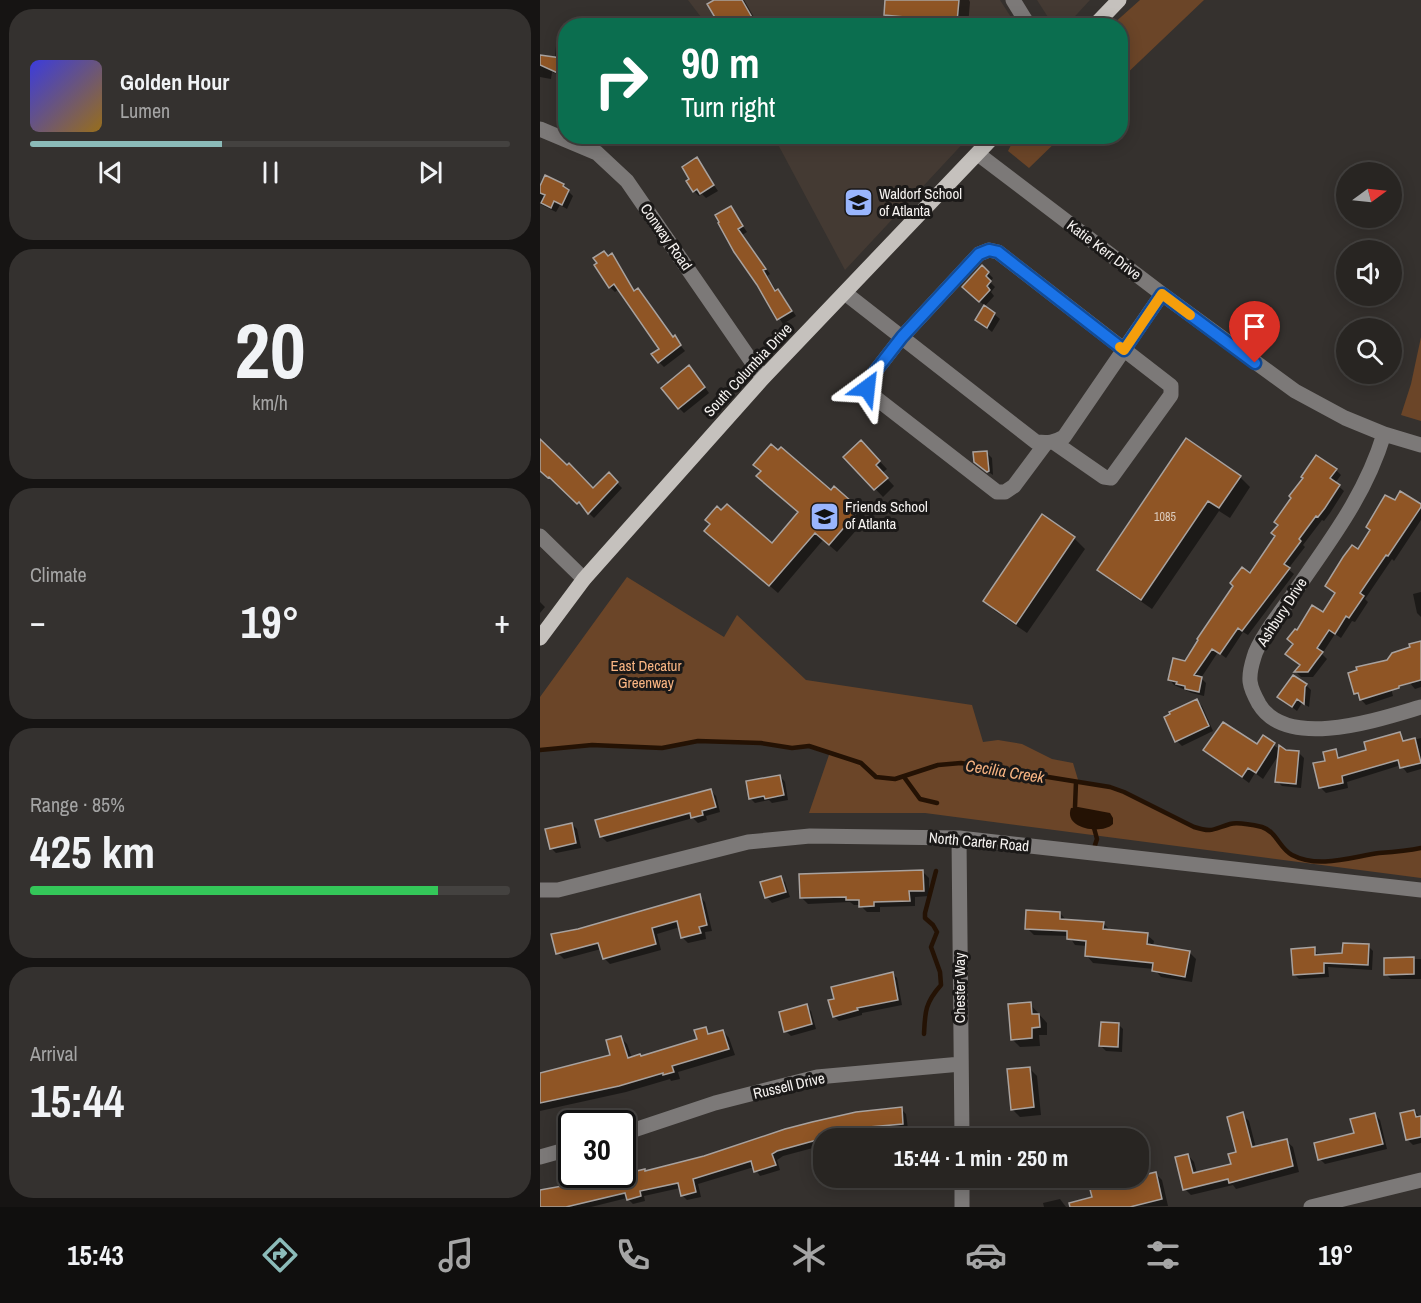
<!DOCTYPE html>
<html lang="en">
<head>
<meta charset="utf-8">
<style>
  :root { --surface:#282522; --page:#34312f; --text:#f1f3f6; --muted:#a5a5a5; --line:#444240; --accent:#8bbbb9 }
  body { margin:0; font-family:"Archivo Narrow",sans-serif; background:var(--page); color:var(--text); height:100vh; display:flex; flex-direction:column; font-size:22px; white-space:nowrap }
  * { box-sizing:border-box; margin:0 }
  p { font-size:20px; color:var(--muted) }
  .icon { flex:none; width:33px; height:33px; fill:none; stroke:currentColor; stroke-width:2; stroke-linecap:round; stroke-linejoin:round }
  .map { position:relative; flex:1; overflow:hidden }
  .side { display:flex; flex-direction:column; gap:9px; padding:9px; background:#161413; width:540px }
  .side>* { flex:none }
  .guide { position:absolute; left:18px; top:18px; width:570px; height:126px; border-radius:24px; box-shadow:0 3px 15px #0003,0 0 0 2px var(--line); background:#0b6e4f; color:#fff; overflow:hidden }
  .needle { width:39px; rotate:75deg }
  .buttons { position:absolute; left:796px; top:162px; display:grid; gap:12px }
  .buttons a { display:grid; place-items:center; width:66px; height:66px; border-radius:50%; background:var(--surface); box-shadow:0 3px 15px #0003,0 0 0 2px var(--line); font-size:30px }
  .speed { position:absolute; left:18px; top:1110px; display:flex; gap:12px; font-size:30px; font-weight:700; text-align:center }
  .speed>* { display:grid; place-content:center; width:78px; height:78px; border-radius:50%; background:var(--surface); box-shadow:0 3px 15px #0003,0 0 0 2px var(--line); line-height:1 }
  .speed .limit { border:3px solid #111; border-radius:9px; background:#fff; color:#111 }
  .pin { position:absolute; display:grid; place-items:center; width:51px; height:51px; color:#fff; margin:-62px -26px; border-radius:50% 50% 50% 0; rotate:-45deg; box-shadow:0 0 6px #0007 }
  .pin .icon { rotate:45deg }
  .me { position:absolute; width:66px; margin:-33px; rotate:30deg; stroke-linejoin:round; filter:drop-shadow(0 0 4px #0008) }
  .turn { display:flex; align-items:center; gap:21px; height:126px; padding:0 24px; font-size:27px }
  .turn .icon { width:78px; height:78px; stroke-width:2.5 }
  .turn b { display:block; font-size:42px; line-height:51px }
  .big { font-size:45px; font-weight:700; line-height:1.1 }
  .side .card { flex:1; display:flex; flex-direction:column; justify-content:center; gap:9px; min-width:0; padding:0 21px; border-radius:24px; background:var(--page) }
  .side .dial { align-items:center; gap:0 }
  .dial b { font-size:78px; line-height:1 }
  .song { display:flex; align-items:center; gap:18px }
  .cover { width:72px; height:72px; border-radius:9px; background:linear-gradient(135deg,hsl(240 70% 55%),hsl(40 70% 35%)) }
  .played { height:6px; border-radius:3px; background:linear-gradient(90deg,var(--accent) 40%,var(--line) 40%) }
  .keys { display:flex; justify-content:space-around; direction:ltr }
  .heat { display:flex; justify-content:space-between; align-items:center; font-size:33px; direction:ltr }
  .charge { height:9px; border-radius:4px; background:linear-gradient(90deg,#34c759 85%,var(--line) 0) }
  .trip { position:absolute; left:273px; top:1128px; width:336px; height:60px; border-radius:24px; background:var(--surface); box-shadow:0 3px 15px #0003,0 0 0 2px var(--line); font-weight:700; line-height:60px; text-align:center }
  .menu { display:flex; height:96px; justify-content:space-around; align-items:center; background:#100f0e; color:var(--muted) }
  .menu .icon { width:42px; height:42px }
  .menu .current { color:var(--accent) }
  .menu b { font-size:27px; color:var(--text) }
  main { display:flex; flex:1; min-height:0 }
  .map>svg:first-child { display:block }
</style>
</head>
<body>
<main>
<section class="side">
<div class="card">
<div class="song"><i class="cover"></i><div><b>Golden Hour</b><p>Lumen</p></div></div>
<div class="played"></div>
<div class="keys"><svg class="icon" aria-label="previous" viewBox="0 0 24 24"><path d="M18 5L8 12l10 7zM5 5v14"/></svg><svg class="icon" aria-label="pause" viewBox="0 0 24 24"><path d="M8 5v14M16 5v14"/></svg><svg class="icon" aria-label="next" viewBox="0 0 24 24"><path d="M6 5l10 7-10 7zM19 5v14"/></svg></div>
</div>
<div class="card dial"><b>20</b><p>km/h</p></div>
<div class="card"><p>Climate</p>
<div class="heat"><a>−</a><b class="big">19°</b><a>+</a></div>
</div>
<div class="card"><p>Range · 85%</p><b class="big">425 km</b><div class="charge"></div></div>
<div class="card"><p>Arrival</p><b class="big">15:44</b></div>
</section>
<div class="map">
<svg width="881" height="1207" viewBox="0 0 881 1207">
  <rect width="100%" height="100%" fill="#35312e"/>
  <path fill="#443a33" d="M 148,0 L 460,0 L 476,25 L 167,25 Z
    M 497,0 L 550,0 L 526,26 L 513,25 Z
    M 234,137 L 429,137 L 305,270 Z"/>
  <path fill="#6b4528" d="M 600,0 L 664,0 L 581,79 L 580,26 L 572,25 Z
    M 475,137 L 475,136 L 521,137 L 489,168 L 468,151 Z
    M 881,337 L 881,421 L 861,415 L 871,384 Z
    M 87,577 L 184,637 L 197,615 L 266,680 L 432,705 L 443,742 L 458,740 L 482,744 L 512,759 L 533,763 L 539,783 L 570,787 L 584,792 L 654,827 C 672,833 673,829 689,824 C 698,821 712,825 721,827 C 737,831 738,846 750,854 C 777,870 812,857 840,853 C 854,852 867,851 881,848 L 881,878 L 385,813 L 269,813 L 290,752 L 269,746 L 252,748 L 221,743 L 158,741 L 122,748 L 52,745 L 0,750 L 0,697 Z"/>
  <path fill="#241204" d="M 538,807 L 570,813 L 573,818 L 573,824 C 562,835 523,829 531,808 Z"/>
  <path fill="#0007" d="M 177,0 L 204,0 L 219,26 L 182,26 Z
    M 347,0 L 429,0 L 430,2 L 428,26 L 352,26 L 352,21 L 345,14 Z
    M 16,46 L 26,50 L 26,78 L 12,72 L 11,79 L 0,77 L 0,56 L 15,59 Z
    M 156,159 L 178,191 L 166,198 L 162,194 L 159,196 L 154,191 L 151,179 Z
    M 23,186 L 33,196 L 27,209 L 20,205 L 16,212 L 0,204 L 0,189 Z
    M 190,207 L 207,232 L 202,235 L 230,274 L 227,276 L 237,292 L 238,291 L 243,296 L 256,316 L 243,324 L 195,251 Z
    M 71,255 L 95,292 L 145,351 L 124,367 L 119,362 L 121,349 L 79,289 L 75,292 L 70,287 L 69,257 Z
    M 442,267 L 453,278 L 450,282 L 455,287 L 451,292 L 454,296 L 445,306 L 429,292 Z
    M 454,314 L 460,319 L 452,332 L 436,319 Z
    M 154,372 L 169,393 L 144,413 L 139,408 Z
    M 329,450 L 347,469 L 342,473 L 354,486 L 343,497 L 305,457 Z
    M 447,453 L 452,458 L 453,475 L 441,467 Z
    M 796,470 L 801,475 L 795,483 L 804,491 L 790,513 L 784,521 L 782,520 L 763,545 L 765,547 L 748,569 L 754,574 L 708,635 L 703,632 L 686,658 L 678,652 L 661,678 L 666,683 L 664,696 L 652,693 L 634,685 L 629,679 L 646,663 L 710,575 Z
    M 9,475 L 53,490 L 69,475 L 82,488 L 54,518 Z
    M 700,477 L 710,487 L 690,518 L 679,511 L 612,609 L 570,580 L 559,570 Z
    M 291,492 L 319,510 L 327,518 L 297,552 L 283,540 L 238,593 L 174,538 L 232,545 Z
    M 855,502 L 881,506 L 881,520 L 854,561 L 852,559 L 825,599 L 828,602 L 815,622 L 812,621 L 801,638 L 795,634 L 782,654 L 787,659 L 773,677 L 761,677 L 756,672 L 783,614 L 797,594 L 787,586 L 819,551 Z
    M 502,516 L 534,538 L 545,549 L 487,633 L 455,611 L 445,601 Z
    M 881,592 L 881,617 L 877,613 L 873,594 Z
    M 0,602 L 5,607 L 0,613 Z
    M 881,643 L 881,687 L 875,689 L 869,682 Z
    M 846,669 L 853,696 L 826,705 L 815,693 Z
    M 766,685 L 771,690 L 769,707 L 762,703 L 757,711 L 739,697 Z
    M 657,701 L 662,706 L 673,731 L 642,746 L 637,741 Z
    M 860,734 L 866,742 L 881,738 L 881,769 L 867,773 L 861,765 L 807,782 L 808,788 L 786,793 L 780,787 L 786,762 L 795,751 L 802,759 L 828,751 Z
    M 723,737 L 740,750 L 759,753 L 764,758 L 761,788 L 742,786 L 737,781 L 740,753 L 723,779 L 715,773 L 709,783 L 665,750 L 718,746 Z
    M 240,776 L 245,782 L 248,800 L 232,803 L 229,800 L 215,803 L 210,798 Z
    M 171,791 L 176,796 L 180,812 L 166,816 L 167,820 L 158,823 L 153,818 L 67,842 L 62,837 L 57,821 Z
    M 32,824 L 37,829 L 41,848 L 16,853 L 11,848 Z
    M 383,872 L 389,878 L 389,896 L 375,897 L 375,906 L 340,907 L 340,912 L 327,912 L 320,905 L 314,905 L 310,902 L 268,904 L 262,898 Z
    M 240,877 L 245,882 L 250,897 L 232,903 L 227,897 Z
    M 159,896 L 165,902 L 172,931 L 165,932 L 166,939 L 148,943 L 142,937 L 140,927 L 117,934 L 121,950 L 70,964 L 64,958 L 61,949 L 24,959 L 18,953 L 38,930 Z
    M 520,913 L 527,921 L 563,923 L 570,930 L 607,935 L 614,941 L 613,946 L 649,952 L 656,959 L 652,982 L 621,977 L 614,969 L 553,963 L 547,956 L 547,946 L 535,945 L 529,936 L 494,935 L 487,928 Z
    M 828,946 L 833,951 L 832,970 L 788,967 L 789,977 L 759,979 L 754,974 L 774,949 L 779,956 L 804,954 Z
    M 846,959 L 881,959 L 881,979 L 851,979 L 846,974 Z
    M 352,973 L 357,978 L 362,1005 L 322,1013 L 322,1015 L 299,1021 L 294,1016 Z
    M 490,1004 L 507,1023 L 507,1035 L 499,1035 L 500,1046 L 480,1047 L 472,1039 Z
    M 266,1006 L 271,1011 L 276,1029 L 251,1036 L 246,1031 Z
    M 578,1024 L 583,1029 L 582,1052 L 566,1051 L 561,1046 Z
    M 165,1029 L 171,1035 L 183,1031 L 189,1038 L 195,1055 L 138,1072 L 140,1079 L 131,1081 L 130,1079 L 86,1092 L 0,1111 L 0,1074 L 72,1056 L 81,1038 L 87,1044 L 92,1058 L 102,1057 L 159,1040 Z
    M 489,1068 L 497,1076 L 501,1115 L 480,1117 L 472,1109 Z
    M 361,1109 L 366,1114 L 368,1129 L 322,1133 L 323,1138 L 284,1138 L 284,1145 L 243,1156 L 237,1160 L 240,1170 L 220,1176 L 214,1167 L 158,1184 L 161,1197 L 147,1200 L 142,1195 L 140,1188 L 104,1196 L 105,1201 L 93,1204 L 87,1198 L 51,1207 L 0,1207 L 0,1192 L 41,1184 L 52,1177 L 57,1182 L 65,1181 Z
    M 874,1111 L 881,1118 L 881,1143 L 873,1145 L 868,1140 Z
    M 702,1114 L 709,1121 L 716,1148 L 746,1141 L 753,1147 L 759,1172 L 696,1189 L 693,1185 L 651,1195 L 645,1189 L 648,1155 L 654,1162 L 657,1173 L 693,1165 L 698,1153 Z
    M 835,1115 L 840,1120 L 847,1149 L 785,1164 L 780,1159 L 815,1134 Z
    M 615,1173 L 622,1180 L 628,1206 L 547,1207 L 554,1198 L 549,1178 L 565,1178 L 576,1183 Z
    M 520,1199 L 526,1207 L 504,1207 L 503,1203 Z"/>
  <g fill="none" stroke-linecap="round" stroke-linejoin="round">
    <path stroke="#241204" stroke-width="4.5" d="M 0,750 L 52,745 L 122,748 L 158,741 L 221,743 L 252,748 L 269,746 L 321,763 L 336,777 L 355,779 L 398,765 L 421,763 L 570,787 L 584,792 L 654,827 C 673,833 673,829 690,824 C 698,822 713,825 722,827 C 737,832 739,848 752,855 C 779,869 811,857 839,853 C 853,852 867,851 881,848
      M 364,777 L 380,799 L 397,803
      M 535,807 L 536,782
      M 554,828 L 557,839 L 555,845
      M 384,1034 C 385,1012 385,1003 401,985 L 400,972 L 391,947 L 397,932 L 393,925 L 385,918 L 385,913 L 396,871"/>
  </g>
  <path fill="#8f5525" stroke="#a8a29f" stroke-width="1.5" d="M 174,0 L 202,0 L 217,26 L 180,26 L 167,4 Z
    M 345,0 L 419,0 L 417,22 L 344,15 Z
    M 0,55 L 21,58 L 20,74 L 0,65 Z
    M 157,157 L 174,185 L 160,194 L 157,189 L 153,192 L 146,181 L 149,179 L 142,167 Z
    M 5,175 L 24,184 L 23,186 L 29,190 L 22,205 L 14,201 L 11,208 L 1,203 L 5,195 L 0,193 L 0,186 Z
    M 191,206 L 203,226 L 198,229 L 226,269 L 223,270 L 235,291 L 238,289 L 252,311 L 237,320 L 217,285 L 194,252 L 178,223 L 179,222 L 175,215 Z
    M 64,251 L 68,256 L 72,253 L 94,291 L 98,288 L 133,337 L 135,335 L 141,345 L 118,363 L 111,354 L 119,349 L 74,284 L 69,288 L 54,265 L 57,263 L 53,258 Z
    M 442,265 L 449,272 L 446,276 L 451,281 L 447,286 L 450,290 L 439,302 L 422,287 Z
    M 444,305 L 455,313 L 447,328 L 435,320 Z
    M 149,365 L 165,387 L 138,409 L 121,388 Z
    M 646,438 L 701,476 L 679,508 L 668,501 L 601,600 L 557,570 Z
    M 0,439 L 27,465 L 29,463 L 53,488 L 69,472 L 78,482 L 48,514 L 39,502 L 37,504 L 9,477 L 8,478 L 0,471 Z
    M 321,440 L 340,461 L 336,465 L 348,478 L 334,490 L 303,457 Z
    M 231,444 L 238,450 L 241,447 L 291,490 L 294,486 L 320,509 L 289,545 L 275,533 L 229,586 L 164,531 L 170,524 L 165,520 L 177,506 L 181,510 L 187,504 L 232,543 L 258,512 L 216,476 L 221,471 L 213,465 Z
    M 447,451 L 449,471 L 447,472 L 434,462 L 433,452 Z
    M 776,455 L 797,469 L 790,478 L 800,485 L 785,508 L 778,517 L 776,516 L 759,539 L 761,541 L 744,564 L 750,568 L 702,631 L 698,628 L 680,654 L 672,649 L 654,675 L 662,677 L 659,692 L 645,689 L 645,686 L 636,684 L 637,682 L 628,680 L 633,658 L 645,661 L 658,640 L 657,639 L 693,586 L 690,583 L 702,567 L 710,573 L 735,536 L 731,533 L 738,525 L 734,522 L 751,498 L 749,496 L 763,478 L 761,477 Z
    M 860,491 L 881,504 L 881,507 L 848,556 L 846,555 L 820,593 L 824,596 L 809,618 L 806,616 L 795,634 L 789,630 L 777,648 L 783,652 L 776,661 L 768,672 L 754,672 L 760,665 L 745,654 L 753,644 L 747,639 L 755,629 L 757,630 L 772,605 L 783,612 L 795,593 L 785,586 L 803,557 L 812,545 L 818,549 L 830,530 L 826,527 L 845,495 L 855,500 Z
    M 502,514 L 535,537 L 476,624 L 443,601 Z
    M 881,641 L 881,680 L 859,686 L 859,688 L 820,700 L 818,693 L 814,694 L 808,673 L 817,670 L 816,667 L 847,660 L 852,653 L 870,647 L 869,644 Z
    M 753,675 L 767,684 L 765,687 L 764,704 L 757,699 L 752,707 L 737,697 Z
    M 657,699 L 669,726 L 635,742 L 624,717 L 630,714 L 629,712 Z
    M 683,722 L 717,744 L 723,735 L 735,743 L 716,773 L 708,768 L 702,777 L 663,750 Z
    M 860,732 L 863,741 L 875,738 L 881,763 L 860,768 L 858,760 L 802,776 L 803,783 L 779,788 L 773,763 L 785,761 L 783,752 L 796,749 L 798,758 L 826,750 L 824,742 Z
    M 739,745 L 746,750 L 759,751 L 756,784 L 735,782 Z
    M 240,775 L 244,795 L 225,799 L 224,796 L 209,799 L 206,781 Z
    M 171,789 L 176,807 L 162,811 L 163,815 L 151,818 L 150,813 L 60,837 L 55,820 Z
    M 32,823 L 36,843 L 10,849 L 5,829 Z
    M 383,870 L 384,891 L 369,891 L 370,901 L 334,902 L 334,906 L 319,907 L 319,900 L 306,900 L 306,897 L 260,898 L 259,874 Z
    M 241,876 L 246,892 L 225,898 L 220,882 Z
    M 160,894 L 167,925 L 159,927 L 161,933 L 141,938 L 137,921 L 112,928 L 116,944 L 63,959 L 58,943 L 16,954 L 11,934 L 38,929 Z
    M 486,910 L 520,912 L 520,919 L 564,922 L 563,929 L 608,933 L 607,944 L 650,951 L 645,977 L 612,971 L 613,963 L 545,956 L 546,941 L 527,939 L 527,931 L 485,929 Z
    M 803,943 L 829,944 L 828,965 L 784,963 L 784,973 L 753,975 L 751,949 L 775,947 L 775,955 L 802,953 Z
    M 874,957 L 874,974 L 844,975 L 844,958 Z
    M 353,972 L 358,1000 L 317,1008 L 318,1010 L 293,1017 L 288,1000 L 294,999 L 291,987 Z
    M 491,1002 L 492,1014 L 499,1014 L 500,1027 L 492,1028 L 492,1038 L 471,1040 L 468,1004 Z
    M 267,1004 L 272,1024 L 244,1032 L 239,1012 Z
    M 561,1022 L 579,1023 L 578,1047 L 559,1046 Z
    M 166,1027 L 168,1034 L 183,1030 L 189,1049 L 132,1066 L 134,1072 L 123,1075 L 123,1073 L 79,1086 L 0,1103 L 0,1073 L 70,1055 L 66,1040 L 81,1036 L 88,1058 L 100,1054 L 101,1056 L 157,1039 L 154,1030 Z
    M 490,1067 L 494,1107 L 471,1110 L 467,1069 Z
    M 362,1107 L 363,1124 L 318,1128 L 320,1138 L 284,1138 L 237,1151 L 232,1154 L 236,1165 L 214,1172 L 211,1161 L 153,1179 L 156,1192 L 141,1196 L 138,1183 L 100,1191 L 101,1196 L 87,1200 L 85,1193 L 26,1207 L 0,1207 L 0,1190 L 39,1183 L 38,1179 L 53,1175 L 54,1181 L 105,1169 L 105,1171 L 164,1156 L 245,1129 L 272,1122 L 316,1112 Z
    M 874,1110 L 876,1117 L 881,1116 L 881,1137 L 866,1140 L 860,1113 Z
    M 703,1112 L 712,1147 L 747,1139 L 753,1166 L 689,1183 L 688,1179 L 643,1190 L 635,1157 L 648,1154 L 653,1173 L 691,1164 L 688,1154 L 696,1152 L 687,1117 Z
    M 835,1113 L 843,1144 L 778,1160 L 774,1143 L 814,1133 L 810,1119 Z
    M 616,1172 L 622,1199 L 590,1207 L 530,1207 L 529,1203 L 552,1197 L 547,1178 L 564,1178 L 565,1181 L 573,1179 L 574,1182 Z"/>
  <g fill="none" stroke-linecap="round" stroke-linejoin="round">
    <path stroke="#7c7978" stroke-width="15" d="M 473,0 L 489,26
      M 0,129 L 57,153 L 87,181 L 223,378
      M 438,154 L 622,294 L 755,391 L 805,418 L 844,434 L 881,445
      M 305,293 L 496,442 C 508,443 514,443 524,437 L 622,294
      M 844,434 C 825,497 788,543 752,596 C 742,610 718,641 714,657 C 707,679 709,686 719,704 C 747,751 840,719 881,707
      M 506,443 L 474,486 L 465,492 L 457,492 L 332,395 L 327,388 L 327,382 L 362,337 L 439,254 L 449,250 L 458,252 L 631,386 L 631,395 L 571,478 L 564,477 L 515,443
      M 0,536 L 44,579
      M 419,838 L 422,1138
      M 0,890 L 18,890 L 208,842 L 270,836 L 419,838 L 881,890
      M 82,1134 L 175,1103 L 277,1077 L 421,1064
      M 0,1157 L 32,1148
      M 422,1178 L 422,1207
      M 771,1207 L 881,1180"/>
    <path stroke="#c5c1bd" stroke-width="15" d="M 554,26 L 579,0
      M 0,638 L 44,579 L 223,378 L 454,136"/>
  </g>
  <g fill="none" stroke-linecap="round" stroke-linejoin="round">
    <defs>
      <path id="route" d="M 327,388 L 327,382 L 362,337 L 439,254 L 449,250 L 458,252 L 584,350 L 622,294 L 715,363"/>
    </defs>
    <use href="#route" stroke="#114b97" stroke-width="15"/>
    <use href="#route" stroke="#1a73e8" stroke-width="10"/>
    <path stroke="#f59e0b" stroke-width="10" d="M 580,347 L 584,350 L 622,294 L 650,315"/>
  </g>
  <defs>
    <symbol id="university-square" viewBox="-11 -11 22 22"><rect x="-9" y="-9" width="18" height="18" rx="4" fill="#99b5fd" stroke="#1b1918"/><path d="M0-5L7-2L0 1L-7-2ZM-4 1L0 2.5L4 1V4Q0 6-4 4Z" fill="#111"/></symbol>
    <symbol id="school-square" viewBox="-11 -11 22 22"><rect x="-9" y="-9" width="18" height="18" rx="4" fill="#99b5fd" stroke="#1b1918"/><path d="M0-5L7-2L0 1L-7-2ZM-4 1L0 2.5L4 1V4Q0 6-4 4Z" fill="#111"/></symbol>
  </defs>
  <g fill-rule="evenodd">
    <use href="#university-square" x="302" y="186" width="33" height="33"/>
    <use href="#school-square" x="268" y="500" width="33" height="33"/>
  </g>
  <g text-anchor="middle" stroke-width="6" stroke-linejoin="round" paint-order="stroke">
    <g font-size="12" fill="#dcccbe">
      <text x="625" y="521">1085</text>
    </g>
    <g font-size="15" fill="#f6f3f1" stroke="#1b1918" text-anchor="start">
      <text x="339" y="199">Waldorf School<tspan x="339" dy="17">of Atlanta</tspan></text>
      <text x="305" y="512">Friends School<tspan x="305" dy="17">of Atlanta</tspan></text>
    </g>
    <g font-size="15" fill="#f6f3f1" stroke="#1b1918">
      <text transform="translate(126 237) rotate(55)" y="5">Conway Road</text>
      <text transform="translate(564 250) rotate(37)" y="5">Katie Kerr Drive</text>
      <text transform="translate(208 370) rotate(-47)" y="5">South Columbia Drive</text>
      <text transform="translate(742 612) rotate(-57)" y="5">Ashbury Drive</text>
      <text transform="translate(439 842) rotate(5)" y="5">North Carter Road</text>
      <text transform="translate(420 988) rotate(-90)" y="5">Chester Way</text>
      <text transform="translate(249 1086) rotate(-13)" y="5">Russell Drive</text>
    </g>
    <g font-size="15" fill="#f9b582" stroke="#1b1918">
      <text x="106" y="671">East Decatur<tspan x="106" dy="17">Greenway</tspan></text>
    </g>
    <g font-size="16" font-style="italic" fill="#f8b482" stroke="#1b1918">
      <text transform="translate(465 771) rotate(9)" y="6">Cecilia Creek</text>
    </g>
  </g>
</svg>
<div class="buttons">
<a><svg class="needle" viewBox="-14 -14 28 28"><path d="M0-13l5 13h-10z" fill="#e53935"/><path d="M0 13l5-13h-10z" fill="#a5a5a5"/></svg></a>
<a><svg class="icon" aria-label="sound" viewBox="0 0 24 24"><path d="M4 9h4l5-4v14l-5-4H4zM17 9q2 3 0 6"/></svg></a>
<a><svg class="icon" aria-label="search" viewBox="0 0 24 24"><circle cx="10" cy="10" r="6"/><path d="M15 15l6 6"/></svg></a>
</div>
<div class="speed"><div class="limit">30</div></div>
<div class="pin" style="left:715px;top:363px;background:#d93025"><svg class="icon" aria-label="arrive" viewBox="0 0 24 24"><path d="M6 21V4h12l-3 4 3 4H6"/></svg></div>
<svg class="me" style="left:327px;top:388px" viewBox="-20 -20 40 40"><path d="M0-17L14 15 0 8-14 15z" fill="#1a73e8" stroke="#fff" stroke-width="4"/></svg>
<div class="trip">15:44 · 1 min · 250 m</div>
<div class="guide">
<div class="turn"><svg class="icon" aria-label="right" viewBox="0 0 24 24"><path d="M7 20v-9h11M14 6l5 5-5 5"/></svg><div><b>90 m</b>Turn right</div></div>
</div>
</div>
</main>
<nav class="menu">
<b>15:43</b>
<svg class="icon current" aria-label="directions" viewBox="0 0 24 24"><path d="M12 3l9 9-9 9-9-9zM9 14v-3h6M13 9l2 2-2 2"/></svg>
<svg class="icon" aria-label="music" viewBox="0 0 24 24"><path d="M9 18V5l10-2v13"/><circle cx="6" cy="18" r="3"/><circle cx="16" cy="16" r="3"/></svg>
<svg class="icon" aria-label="phone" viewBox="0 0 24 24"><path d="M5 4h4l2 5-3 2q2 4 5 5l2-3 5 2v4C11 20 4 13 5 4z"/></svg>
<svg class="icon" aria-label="climate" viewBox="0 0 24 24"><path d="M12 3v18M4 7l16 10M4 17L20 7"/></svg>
<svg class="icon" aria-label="car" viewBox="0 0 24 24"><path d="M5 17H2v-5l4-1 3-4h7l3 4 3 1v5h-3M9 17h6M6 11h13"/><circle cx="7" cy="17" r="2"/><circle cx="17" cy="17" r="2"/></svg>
<svg class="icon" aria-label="filters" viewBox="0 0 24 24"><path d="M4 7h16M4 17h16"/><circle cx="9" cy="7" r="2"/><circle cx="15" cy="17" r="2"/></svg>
<b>19°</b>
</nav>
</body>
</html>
